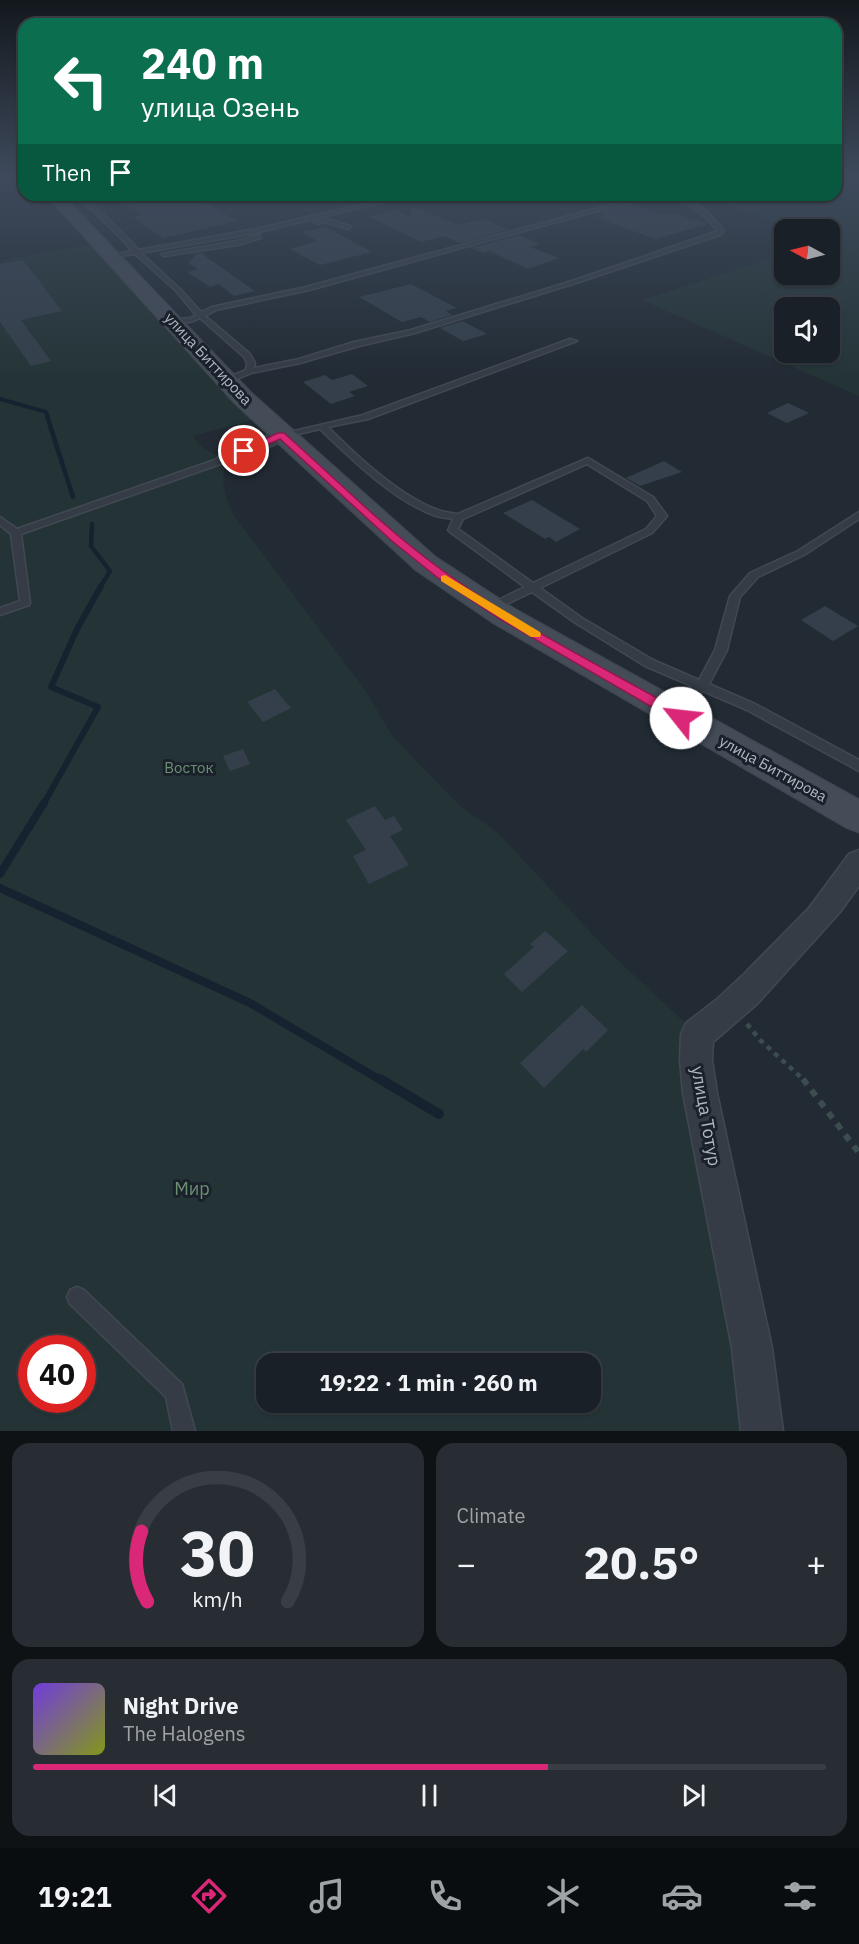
<!DOCTYPE html>
<html lang="en">
<head>
<meta charset="utf-8">
<style>
  :root { --surface:#1a2027; --page:#272d33; --text:#f1f3f6; --muted:#9fa3a7; --line:#383e44; --accent:#db2777 }
  body { margin:0; font-family:"IBM Plex Sans",sans-serif; background:var(--page); color:var(--text); height:100vh; display:flex; flex-direction:column; font-size:22px; white-space:nowrap }
  * { box-sizing:border-box; margin:0 }
  p { font-size:20px; color:var(--muted) }
  .icon { flex:none; width:33px; height:33px; fill:none; stroke:currentColor; stroke-width:2; stroke-linecap:round; stroke-linejoin:round }
  .map { position:relative; height:1431px; overflow:hidden }
  .panel { display:flex; flex-direction:column; gap:12px; padding:12px; background:#0e1215; flex:1 }
  .panel>* { flex:none }
  .hud { position:absolute; left:18px; top:18px; width:824px; height:183px; border-radius:18px; box-shadow:0 2px 4px #0004,0 0 0 2px var(--line); background:#0b6e4f; color:#fff; overflow:hidden }
  .needle { width:39px; rotate:277deg }
  .controls { position:absolute; left:774px; top:219px; display:grid; gap:12px }
  .controls a { display:grid; place-items:center; width:66px; height:66px; border-radius:12px; background:var(--surface); box-shadow:0 2px 4px #0004,0 0 0 2px var(--line); font-size:30px }
  .speed { position:absolute; left:18px; top:1335px; display:flex; gap:12px; font-size:30px; font-weight:700; text-align:center }
  .speed>* { display:grid; place-content:center; width:78px; height:78px; border-radius:50%; background:var(--surface); box-shadow:0 2px 4px #0004,0 0 0 2px var(--line); line-height:1 }
  .speed .limit { border:9px solid #d22; background:#fff; color:#111 }
  .pin { position:absolute; display:grid; place-items:center; width:51px; height:51px; color:#fff; margin:-26px; border:3px solid #fff; border-radius:50%; box-shadow:0 2px 6px #0007 }
  .me { position:absolute; width:66px; margin:-33px; rotate:299deg; stroke-linejoin:round; filter:drop-shadow(0 0 4px #0008) }
  .turn { display:flex; align-items:center; gap:21px; height:126px; padding:0 24px; font-size:27px }
  .turn .icon { width:78px; height:78px; stroke-width:2.5 }
  .turn b { display:block; font-size:42px; line-height:51px }
  .then { display:flex; align-items:center; height:57px; padding:0 24px; background:#0003; gap:12px; font-size:22px }
  .big { font-size:45px; font-weight:700; line-height:1.1 }
  .panel .widget { flex:1; display:flex; flex-direction:column; justify-content:center; gap:9px; min-width:0; padding:0 21px; border-radius:18px; background:var(--page) }
  .panel .dial { align-items:center; gap:0 }
  .dial svg { height:156px; overflow:visible; fill:none; stroke:var(--line); stroke-width:7; stroke-linecap:round; text-anchor:middle }
  .dial text { fill:var(--text); stroke:none }
  .song { display:flex; align-items:center; gap:18px }
  .cover { width:72px; height:72px; border-radius:9px; background:linear-gradient(135deg,hsl(260 70% 55%),hsl(70 70% 35%)) }
  .played { height:6px; border-radius:3px; background:linear-gradient(90deg,var(--accent) 65%,var(--line) 65%) }
  .keys { display:flex; justify-content:space-around; direction:ltr }
  .heat { display:flex; justify-content:space-between; align-items:center; font-size:33px; direction:ltr }
  .panel .tiles { flex:1; display:grid; gap:12px; grid-template-columns:1fr 1fr }
  .widget:last-child { grid-column:span 2 }
  .trip { position:absolute; left:256px; top:1353px; width:345px; height:60px; border-radius:18px; background:var(--surface); box-shadow:0 2px 4px #0004,0 0 0 2px var(--line); font-weight:700; line-height:60px; text-align:center }
  .menu { display:flex; height:96px; justify-content:space-around; align-items:center; background:#0a0d10; color:var(--muted) }
  .menu .icon { width:42px; height:42px }
  .menu .active { color:var(--accent) }
  .menu b { font-size:27px; color:var(--text) }
  .map>svg:first-child { display:block }
</style>
</head>
<body>
<div class="map">
<svg width="859" height="1431" viewBox="0 0 859 1431">
  <rect width="100%" height="100%" fill="#222b34"/>
  <path fill="#243436" fill-rule="evenodd" d="M 836,177 L 859,177 L 859,396 L 642,300 L 784,254 L 784,274 L 830,274 L 830,230 L 793,229 L 701,195 L 836,195 ZM 784,308 L 830,308 L 830,352 L 784,352 Z
    M 101,243 L 263,417 L 193,436 C 201,449 212,454 226,459 C 221,482 223,496 235,517 L 363,687 L 393,737 L 459,805 L 498,833 L 609,952 L 697,1034 L 762,1431 L 0,1431 L 0,260 ZM 32,1348 L 82,1348 L 82,1400 L 32,1400 ZM 267,1364 L 591,1364 L 591,1402 L 267,1402 Z"/>
  <g fill="none" stroke-linecap="round" stroke-linejoin="round">
    <path stroke="#172230" stroke-width="4" d="M 0,399 L 46,412 L 48,417"/>
    <path stroke="#172230" stroke-width="4.5" d="M 47,416 L 73,497
      M 92,524 L 91,546 L 110,571 L 100,588"/>
    <path stroke="#172230" stroke-width="6" d="M 43,805 L 98,707 L 51,687 L 77,629 L 101,586"/>
    <path stroke="#172230" stroke-width="8" d="M 0,874 L 44,803
      M 0,888 L 250,1003 L 382,1081"/>
    <path stroke="#172230" stroke-width="10" d="M 380,1079 L 439,1114"/>
  </g>
  <path fill="#343f4b" d="M 112,195 L 192,195 L 238,221 L 163,238 L 133,217 L 143,215 Z
    M 630,204 L 665,215 L 672,213 L 708,224 L 655,239 L 597,218 L 605,214 L 600,212 Z
    M 413,207 L 459,225 L 484,219 L 508,230 L 460,243 L 444,236 L 421,242 L 369,216 L 395,210 L 409,216 Z
    M 326,227 L 372,252 L 320,265 L 290,249 L 317,241 L 302,232 Z
    M 519,235 L 540,244 L 530,247 L 559,258 L 528,269 L 489,251 L 483,253 L 471,248 Z
    M 201,253 L 232,275 L 255,291 L 234,296 L 219,284 L 210,287 L 187,272 L 198,269 L 189,263 L 196,254 Z
    M 23,260 L 62,311 L 21,320 L 51,361 L 31,366 L 0,322 L 0,264 Z
    M 411,284 L 457,308 L 446,311 L 452,315 L 430,322 L 421,317 L 402,322 L 359,297 Z
    M 463,321 L 487,334 L 463,341 L 440,328 Z
    M 352,374 L 368,386 L 349,392 L 355,396 L 331,404 L 303,382 L 325,375 L 332,380 Z
    M 788,403 L 809,413 L 787,423 L 767,413 Z
    M 664,461 L 682,472 L 640,486 L 626,478 Z
    M 532,500 L 580,529 L 556,542 L 549,537 L 545,539 L 503,513 Z
    M 825,606 L 858,626 L 833,641 L 801,620 Z
    M 275,689 L 291,708 L 263,722 L 247,702 Z
    M 243,749 L 250,764 L 230,771 L 223,756 Z
    M 375,806 L 385,820 L 394,816 L 403,830 L 390,836 L 409,865 L 369,884 L 353,856 L 366,850 L 346,820 Z
    M 545,931 L 568,951 L 522,992 L 504,974 L 534,947 L 530,944 Z
    M 582,1005 L 608,1030 L 586,1052 L 583,1049 L 544,1088 L 520,1063 Z"/>
  <g fill="none" stroke-linecap="round" stroke-linejoin="round">
    <defs>
      <path id="lane" d="M 78,195 L 84,195 C 101,215 122,229 138,250 L 256,229 L 402,195 L 412,195 L 256,233 L 141,253 L 180,289 L 201,312 L 212,307 L 306,287 L 646,195 L 655,195 L 309,290 L 216,310 L 205,316 L 250,354 L 255,363 L 254,368 L 299,359 L 354,342 L 411,330 L 572,281 L 718,231 L 705,217 L 676,195 C 692,195 715,219 724,231 L 720,235 L 576,283 L 415,333 L 359,346 L 300,363 L 251,373 L 227,383 L 223,381 L 224,379 L 246,370 L 247,363 L 244,357 L 200,318 L 191,322 L 171,322 L 171,320 L 190,318 L 196,315 L 176,291 L 135,254 L 111,257 L 111,255 L 132,251 C 116,230 95,216 78,195 Z
        M 324,218 L 350,226 L 351,227 L 348,229 L 324,222 L 317,224 L 314,222 Z
        M 259,235 L 261,238 L 238,245 L 164,256 L 161,254 L 237,241 Z
        M 570,339 L 577,341 L 368,419 L 328,427 C 357,456 397,494 435,509 C 442,512 451,513 458,514 L 588,458 L 653,497 L 667,516 L 652,533 L 540,588 L 582,618 L 653,660 L 699,680 L 715,650 L 730,596 L 750,573 L 798,551 L 859,512 L 859,519 L 804,555 L 758,577 L 740,597 L 727,650 L 709,684 L 755,704 L 859,760 L 859,771 L 747,710 L 703,691 L 668,710 L 660,710 L 658,707 L 660,704 L 692,686 L 645,666 L 574,622 L 532,592 L 494,610 L 486,610 L 485,608 L 486,606 L 525,587 L 450,532 L 448,530 L 453,519 C 446,518 438,517 431,514 C 392,499 350,458 320,429 L 281,438 L 277,435 L 363,415 ZM 587,464 L 647,501 L 657,516 L 646,529 L 533,583 L 458,529 L 463,519 Z
        M 226,456 L 229,457 L 229,461 L 21,534 L 30,603 L 29,605 L 0,615 L 0,608 L 20,601 L 11,534 L 0,525 L 0,517 L 17,529 Z
        M 77,1287 L 84,1290 L 182,1384 L 195,1431 L 173,1431 L 166,1397 L 70,1304 L 67,1297 L 70,1290 Z"/>
      <path id="street" d="M 281,430 L 287,431 L 289,435 L 287,439 L 232,463 L 220,463 L 217,459 L 220,455 Z
        M 859,850 L 859,886 L 840,912 L 757,1004 L 713,1042 L 712,1060 L 717,1093 L 772,1348 L 783,1431 L 741,1431 L 732,1348 L 683,1093 L 680,1060 L 681,1034 L 686,1023 L 716,1000 L 744,974 L 809,908 L 849,854 Z"/>
      <path id="secondary" d="M 47,195 L 62,195 L 251,393 L 435,557 L 514,609 L 859,800 L 859,832 L 846,827 L 494,623 L 415,569 L 235,403 Z"/>
    </defs>
    <use href="#lane" stroke="#414852" stroke-width="3"/>
    <use href="#street" stroke="#414852" stroke-width="3"/>
    <use href="#secondary" stroke="#414852" stroke-width="3"/>
    <path stroke="#3c4d4e" stroke-width="4.5" stroke-dasharray="5 5" stroke-linecap="butt" d="M 747,1024 L 760,1040 L 805,1081"/>
    <path stroke="#3c4d4e" stroke-width="6" stroke-dasharray="7 7" stroke-linecap="butt" d="M 803,1079 L 859,1153"/>
    <use href="#lane" fill="#353c45" fill-rule="evenodd"/>
    <use href="#street" fill="#353c45" fill-rule="evenodd"/>
    <use href="#secondary" fill="#444c58" fill-rule="evenodd"/>
  </g>
  <linearGradient id="sky" x2="0" y2="1"><stop stop-color="#13181d"/><stop offset="0.47" stop-color="#3e4a5c"/><stop offset="1" stop-color="#3e4a5c" stop-opacity="0"/></linearGradient>
  <rect width="859" height="378" fill="url(#sky)"/>
  <path fill="#db2777" stroke="#8e194d" stroke-width="1.5" d="M 278,433 L 284,433 C 337,480 388,532 446,573 C 521,627 606,669 686,714 L 688,718 L 686,721 L 676,721 L 500,619 L 438,578 L 392,541 L 280,439 L 248,453 L 240,451 Z"/>
  <path fill="#f59e0b" d="M 445,575 L 540,632 L 541,634 L 540,637 L 531,637 L 441,581 L 441,576 Z"/>
  <g text-anchor="middle" stroke-width="6" stroke-linejoin="round" paint-order="stroke">
    <g font-size="15" fill="#afb7c2" stroke="#1b212a">
      <text transform="translate(208 359) rotate(47)" y="5">улица Биттирова</text>
      <text transform="translate(773 769) rotate(29)" y="5">улица Биттирова</text>
    </g>
    <g font-size="15" fill="#6a9071" stroke="#1b212a">
      <text x="189" y="773">Восток</text>
    </g>
    <g font-size="18" fill="#afb7c2" stroke="#1b212a">
      <text transform="translate(706 1116) rotate(80)" y="6">улица Тотур</text>
    </g>
    <g font-size="18" fill="#6a9071" stroke="#1b212a">
      <text x="192" y="1195">Мир</text>
    </g>
  </g>
</svg>
<div class="controls">
<a><svg class="needle" viewBox="-14 -14 28 28"><path d="M0-13l5 13h-10z" fill="#e53935"/><path d="M0 13l5-13h-10z" fill="#9fa3a7"/></svg></a>
<a><svg class="icon" aria-label="sound" viewBox="0 0 24 24"><path d="M4 9h4l5-4v14l-5-4H4zM17 9q2 3 0 6"/></svg></a>
</div>
<div class="speed"><div class="limit">40</div></div>
<div class="pin" style="left:244px;top:451px;background:#d93025"><svg class="icon" aria-label="arrive" viewBox="0 0 24 24"><path d="M6 21V4h12l-3 4 3 4H6"/></svg></div>
<svg class="me" style="left:681px;top:718px" viewBox="-20 -20 40 40"><circle r="19" fill="#fff"/><path d="M0-13L10 11 0 6-10 11z" fill="#db2777"/></svg>
<div class="trip">19:22 · 1 min · 260 m</div>
<div class="hud">
<div class="turn"><svg class="icon" aria-label="left" viewBox="0 0 24 24"><path d="M17 20v-9H6M10 6l-5 5 5 5"/></svg><div><b>240 m</b>улица Озень</div></div>
<div class="then">Then<svg class="icon" aria-label="arrive" viewBox="0 0 24 24"><path d="M6 21V4h12l-3 4 3 4H6"/></svg></div>
</div>
</div>
<section class="panel">
<div class="tiles">
<div class="widget dial"><svg viewBox="0 0 100 80">
<path d="M14 69A42 42 0 1 1 86 69"/>
<path d="M14 69A42 42 0 0 1 11 33" stroke="#db2777"/>
<text x="50" y="56" font-size="32" font-weight="700">30</text>
<text x="50" y="72" font-size="11">km/h</text>
</svg></div>
<div class="widget"><p>Climate</p>
<div class="heat"><a>−</a><b class="big">20.5°</b><a>+</a></div>
</div>
<div class="widget">
<div class="song"><i class="cover"></i><div><b>Night Drive</b><p>The Halogens</p></div></div>
<div class="played"></div>
<div class="keys"><svg class="icon" aria-label="previous" viewBox="0 0 24 24"><path d="M18 5L8 12l10 7zM5 5v14"/></svg><svg class="icon" aria-label="pause" viewBox="0 0 24 24"><path d="M8 5v14M16 5v14"/></svg><svg class="icon" aria-label="next" viewBox="0 0 24 24"><path d="M6 5l10 7-10 7zM19 5v14"/></svg></div>
</div>
</div>
</section>
<nav class="menu">
<b>19:21</b>
<svg class="icon active" aria-label="directions" viewBox="0 0 24 24"><path d="M12 3l9 9-9 9-9-9zM9 14v-3h6M13 9l2 2-2 2"/></svg>
<svg class="icon" aria-label="music" viewBox="0 0 24 24"><path d="M9 18V5l10-2v13"/><circle cx="6" cy="18" r="3"/><circle cx="16" cy="16" r="3"/></svg>
<svg class="icon" aria-label="phone" viewBox="0 0 24 24"><path d="M5 4h4l2 5-3 2q2 4 5 5l2-3 5 2v4C11 20 4 13 5 4z"/></svg>
<svg class="icon" aria-label="climate" viewBox="0 0 24 24"><path d="M12 3v18M4 7l16 10M4 17L20 7"/></svg>
<svg class="icon" aria-label="car" viewBox="0 0 24 24"><path d="M5 17H2v-5l4-1 3-4h7l3 4 3 1v5h-3M9 17h6M6 11h13"/><circle cx="7" cy="17" r="2"/><circle cx="17" cy="17" r="2"/></svg>
<svg class="icon" aria-label="filters" viewBox="0 0 24 24"><path d="M4 7h16M4 17h16"/><circle cx="9" cy="7" r="2"/><circle cx="15" cy="17" r="2"/></svg>
</nav>
</body>
</html>
